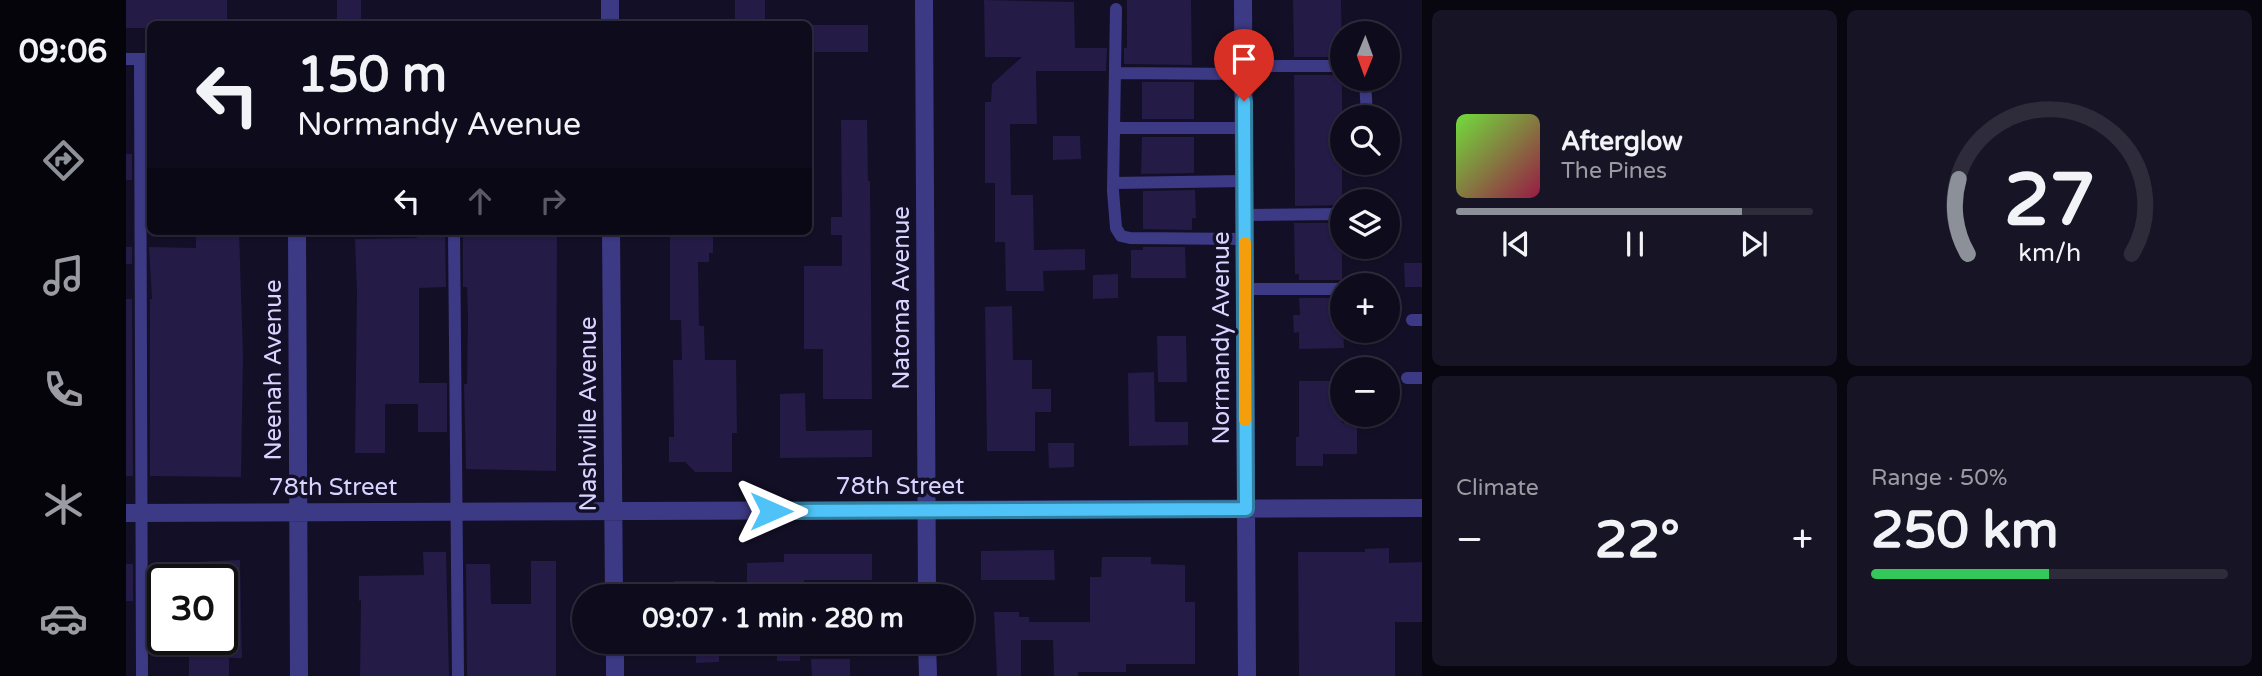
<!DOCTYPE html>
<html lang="en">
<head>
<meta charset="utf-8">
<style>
  :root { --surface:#0e0b1c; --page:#171425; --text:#f1f3f6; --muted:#9b9ba3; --line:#2e2b3b; --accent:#8c9099 }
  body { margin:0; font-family:"Varela Round",sans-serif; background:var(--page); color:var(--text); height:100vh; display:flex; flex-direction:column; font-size:26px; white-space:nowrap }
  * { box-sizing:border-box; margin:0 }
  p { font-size:23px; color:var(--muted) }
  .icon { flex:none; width:38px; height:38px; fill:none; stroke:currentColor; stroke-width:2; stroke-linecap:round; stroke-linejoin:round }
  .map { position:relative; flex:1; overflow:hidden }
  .drawer { display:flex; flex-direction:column; gap:10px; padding:10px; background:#08060f; width:840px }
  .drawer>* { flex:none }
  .hud { position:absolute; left:21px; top:21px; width:665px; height:214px; border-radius:10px; box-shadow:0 2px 5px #0004,0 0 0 2px var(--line); background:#0e0b1c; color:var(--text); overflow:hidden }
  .needle { width:46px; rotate:181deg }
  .tools { position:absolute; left:1204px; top:21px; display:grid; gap:14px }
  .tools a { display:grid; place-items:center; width:70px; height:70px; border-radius:50%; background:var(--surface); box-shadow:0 2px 5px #0004,0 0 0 2px var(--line); font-size:35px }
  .speed { position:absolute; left:21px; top:564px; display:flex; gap:14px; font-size:35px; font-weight:700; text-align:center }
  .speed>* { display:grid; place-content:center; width:91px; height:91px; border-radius:50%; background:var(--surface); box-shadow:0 2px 5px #0004,0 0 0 2px var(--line); line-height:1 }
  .speed .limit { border:4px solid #111; border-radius:10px; background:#fff; color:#111 }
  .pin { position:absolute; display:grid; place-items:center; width:60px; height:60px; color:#fff; margin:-72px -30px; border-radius:50% 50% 50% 0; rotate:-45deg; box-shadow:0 0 7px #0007 }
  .pin .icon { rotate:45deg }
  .me { position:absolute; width:77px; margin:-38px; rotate:90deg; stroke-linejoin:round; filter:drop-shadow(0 0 5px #0008) }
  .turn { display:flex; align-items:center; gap:24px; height:147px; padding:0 35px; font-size:32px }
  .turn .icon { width:91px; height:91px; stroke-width:2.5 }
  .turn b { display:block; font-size:49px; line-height:60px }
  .lanes { display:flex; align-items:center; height:66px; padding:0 35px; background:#0003; justify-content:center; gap:35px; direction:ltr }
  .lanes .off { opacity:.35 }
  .big { font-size:52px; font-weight:700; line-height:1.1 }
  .drawer .card { flex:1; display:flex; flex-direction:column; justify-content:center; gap:10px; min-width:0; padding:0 24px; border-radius:10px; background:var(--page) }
  .drawer .dial { align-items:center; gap:0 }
  .dial svg { height:182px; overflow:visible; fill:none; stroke:var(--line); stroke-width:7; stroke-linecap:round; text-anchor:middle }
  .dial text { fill:var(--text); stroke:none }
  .song { display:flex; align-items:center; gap:21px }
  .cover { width:84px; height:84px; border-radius:10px; background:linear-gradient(135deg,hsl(100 70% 55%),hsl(340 70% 35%)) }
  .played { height:7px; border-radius:4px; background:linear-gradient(90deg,var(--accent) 80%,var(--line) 80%) }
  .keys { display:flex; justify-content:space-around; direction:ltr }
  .heat { display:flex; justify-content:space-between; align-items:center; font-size:38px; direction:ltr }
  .charge { height:10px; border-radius:5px; background:linear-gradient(90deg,#34c759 50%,var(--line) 0) }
  .drawer .tiles { flex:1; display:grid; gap:10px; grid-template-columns:repeat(2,1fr) }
  .trip { position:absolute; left:446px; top:584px; width:402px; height:70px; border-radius:35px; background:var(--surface); box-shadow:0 2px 5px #0004,0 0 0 2px var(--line); font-weight:700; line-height:70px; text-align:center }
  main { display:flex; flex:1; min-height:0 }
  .menu { display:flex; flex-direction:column; width:126px; justify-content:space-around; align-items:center; background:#06040b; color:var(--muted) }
  .menu .icon { width:49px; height:49px }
  .menu .current { color:var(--accent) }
  .menu b { font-size:32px; color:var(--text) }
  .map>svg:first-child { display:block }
</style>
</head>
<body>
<main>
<nav class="menu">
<b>09:06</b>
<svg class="icon current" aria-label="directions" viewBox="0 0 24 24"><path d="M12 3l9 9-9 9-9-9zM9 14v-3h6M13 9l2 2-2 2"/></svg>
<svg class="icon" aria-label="music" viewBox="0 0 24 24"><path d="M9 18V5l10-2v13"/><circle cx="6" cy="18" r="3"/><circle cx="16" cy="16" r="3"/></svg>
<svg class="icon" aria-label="phone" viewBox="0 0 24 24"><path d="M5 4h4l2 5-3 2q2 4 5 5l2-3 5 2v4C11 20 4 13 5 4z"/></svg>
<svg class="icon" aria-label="climate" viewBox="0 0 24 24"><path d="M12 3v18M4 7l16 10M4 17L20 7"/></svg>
<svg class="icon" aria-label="car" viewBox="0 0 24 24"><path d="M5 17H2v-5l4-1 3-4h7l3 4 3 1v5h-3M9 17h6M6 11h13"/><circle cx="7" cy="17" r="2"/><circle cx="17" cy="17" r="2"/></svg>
</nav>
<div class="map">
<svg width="1296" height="676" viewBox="0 0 1296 676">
  <rect width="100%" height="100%" fill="#130f26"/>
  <path fill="#241b47" d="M 0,0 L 101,0 L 101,24 L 24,24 L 24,28 L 0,28 Z
    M 211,0 L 235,0 L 235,24 L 211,24 Z
    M 609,0 L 639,0 L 639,20 L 609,20 Z
    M 858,0 L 948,2 L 949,48 L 981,48 L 980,71 L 910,71 L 911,124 L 884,124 L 885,195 L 907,195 L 908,250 L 959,249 L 959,270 L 917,271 L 918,291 L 880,291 L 879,242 L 869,242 L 869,183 L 859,183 L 859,102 L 865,102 L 866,84 L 896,57 L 859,57 Z
    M 1001,0 L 1065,0 L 1066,65 L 998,64 L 998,48 L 1001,48 Z
    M 1167,0 L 1215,0 L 1216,57 L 1168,57 Z
    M 682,25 L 742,25 L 742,52 L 682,52 Z
    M 1168,75 L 1216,75 L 1216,205 L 1169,206 Z
    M 1016,82 L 1068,82 L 1068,119 L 1016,119 Z
    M 715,120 L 741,120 L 742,181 L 744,181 L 746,399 L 697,399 L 697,349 L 678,349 L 678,266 L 716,266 L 716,235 L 705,235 L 705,217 L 716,217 Z
    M 927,136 L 954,136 L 955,159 L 927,160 Z
    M 1016,137 L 1068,137 L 1068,173 L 1015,174 Z
    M 0,154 L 6,154 L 6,180 L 0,180 Z
    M 1069,190 L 1070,218 L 1066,218 L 1066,230 L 1017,229 L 1017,191 Z
    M 1168,223 L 1216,223 L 1216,280 L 1173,280 L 1173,274 L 1169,274 Z
    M 70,231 L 113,231 L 117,354 L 115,477 L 24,476 L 24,299 L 26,299 L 23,247 L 70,248 Z
    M 291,231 L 319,231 L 320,287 L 293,288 L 293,383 L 321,383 L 321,432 L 292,432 L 292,404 L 259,404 L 259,453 L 229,453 L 231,291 L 229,239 L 291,238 Z
    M 337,231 L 364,231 L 364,236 L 431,236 L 430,471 L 340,469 L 338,384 L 341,384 L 342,316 L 341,287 L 337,287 Z
    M 549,231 L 587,231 L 587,253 L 583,253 L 583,262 L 572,262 L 573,326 L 578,326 L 579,360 L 610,360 L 611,433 L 606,433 L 606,472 L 569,472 L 559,462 L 543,462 L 543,437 L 548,437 L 547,360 L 556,360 L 555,320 L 544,320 L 544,234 L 549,234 Z
    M 0,247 L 6,247 L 6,264 L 0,264 Z
    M 1017,247 L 1059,247 L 1060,278 L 1005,278 L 1005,250 L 1017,250 Z
    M 1278,263 L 1296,263 L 1296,287 L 1279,287 Z
    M 992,274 L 992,298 L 967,299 L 967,275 Z
    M 1173,298 L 1216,298 L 1218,348 L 1173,349 L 1173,332 L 1168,333 L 1167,315 L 1174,315 Z
    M 0,299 L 6,299 L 7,476 L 0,476 Z
    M 886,306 L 887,360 L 906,360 L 906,389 L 925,389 L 925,412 L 909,412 L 909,451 L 861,451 L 859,307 Z
    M 1031,336 L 1060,336 L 1061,382 L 1032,382 Z
    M 1028,372 L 1029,422 L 1062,422 L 1062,445 L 1003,446 L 1002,373 Z
    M 1173,381 L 1216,381 L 1216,423 L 1231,423 L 1231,454 L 1197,454 L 1197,466 L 1170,466 L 1170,437 L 1173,437 Z
    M 679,393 L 680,431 L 746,430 L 746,457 L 654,458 L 654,394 Z
    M 922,443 L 948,443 L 948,467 L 923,468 Z
    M 1263,548 L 1263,563 L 1296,562 L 1296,622 L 1269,622 L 1269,676 L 1173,676 L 1172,552 L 1239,552 L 1239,549 Z
    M 928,550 L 929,580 L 855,580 L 855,551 Z
    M 297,552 L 320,552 L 323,676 L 234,676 L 235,600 L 233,601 L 233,576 L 298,575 Z
    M 658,554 L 746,554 L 746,580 L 678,580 L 678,597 L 655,597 L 655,583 L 621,583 L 621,563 L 658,562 Z
    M 976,557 L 1025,557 L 1025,564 L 1059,565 L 1059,602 L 1069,602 L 1069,664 L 1000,664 L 1000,672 L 952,672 L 952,676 L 928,676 L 927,640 L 895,640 L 895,676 L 871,676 L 868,612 L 893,612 L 893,617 L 903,617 L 903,622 L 964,622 L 964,577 L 975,577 Z
    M 114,560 L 116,658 L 103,658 L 103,676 L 63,676 L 63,645 L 85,645 L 85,639 L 96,639 L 96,579 L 37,579 L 37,601 L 24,601 L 24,564 Z
    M 405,561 L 430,561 L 430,676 L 341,676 L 340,564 L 364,564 L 365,604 L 405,604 Z
    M 0,564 L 7,564 L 7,601 L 0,601 Z
    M 548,581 L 589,581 L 589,597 L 547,597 Z
    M 570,642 L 593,642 L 593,662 L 570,663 Z
    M 651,642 L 674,642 L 674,661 L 651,661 Z
    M 685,659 L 724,659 L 724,676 L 686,676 Z"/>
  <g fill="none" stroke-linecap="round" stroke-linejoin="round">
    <path stroke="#3d3a85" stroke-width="12" d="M 990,9 L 987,191 L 990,228 L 995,236 L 1004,238 L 1119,239
      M 0,59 L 24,59
      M 14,59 L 16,676
      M 1118,66 L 1216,66
      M 989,73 L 1118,74
      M 1239,79 L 1241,117
      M 988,128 L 1118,128
      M 987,183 L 1118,181
      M 1119,215 L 1216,214
      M 328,231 L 332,676
      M 1241,247 L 1241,254
      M 1119,289 L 1216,289
      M 1286,320 L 1296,320
      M 1246,331 L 1246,334
      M 1281,378 L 1296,378"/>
    <path stroke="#3d3a85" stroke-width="18" d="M 798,0 L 801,597
      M 1117,0 L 1121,676
      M 484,24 L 484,0
      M 171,231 L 173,676
      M 485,231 L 488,597
      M 0,513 L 1296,508
      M 489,642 L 489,676
      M 801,642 L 802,676"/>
  </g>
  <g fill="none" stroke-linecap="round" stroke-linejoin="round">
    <defs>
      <path id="route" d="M 645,511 L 1120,509 L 1118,101"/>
    </defs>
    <use href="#route" stroke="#337fa1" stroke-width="18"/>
    <use href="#route" stroke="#4fc3f7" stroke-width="12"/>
    <path stroke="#f59e0b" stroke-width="12" d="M 1119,243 L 1119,420"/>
  </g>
  <g text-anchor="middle" stroke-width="7" stroke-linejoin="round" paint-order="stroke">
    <g font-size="24" fill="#d9d4ff" stroke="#130f26">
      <text transform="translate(775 298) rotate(-90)" y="8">Natoma Avenue</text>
      <text transform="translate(1095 338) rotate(-90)" y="8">Normandy Avenue</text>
      <text transform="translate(147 370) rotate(-90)" y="8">Neenah Avenue</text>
      <text transform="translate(462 414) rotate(-90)" y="8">Nashville Avenue</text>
      <text x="774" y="494">78th Street</text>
      <text x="207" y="495">78th Street</text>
    </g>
  </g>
</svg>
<div class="tools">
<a><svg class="needle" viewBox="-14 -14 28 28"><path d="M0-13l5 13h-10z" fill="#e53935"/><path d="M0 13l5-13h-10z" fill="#9b9ba3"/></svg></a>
<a><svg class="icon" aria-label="search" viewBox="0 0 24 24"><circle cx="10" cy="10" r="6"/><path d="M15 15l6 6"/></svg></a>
<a><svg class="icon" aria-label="layers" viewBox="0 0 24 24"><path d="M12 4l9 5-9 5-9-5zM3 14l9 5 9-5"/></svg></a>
<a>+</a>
<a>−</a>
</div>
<div class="speed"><div class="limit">30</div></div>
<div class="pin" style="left:1118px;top:101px;background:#d93025"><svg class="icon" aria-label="arrive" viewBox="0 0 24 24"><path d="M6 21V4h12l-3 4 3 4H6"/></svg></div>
<svg class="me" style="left:645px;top:511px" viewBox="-20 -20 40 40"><path d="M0-17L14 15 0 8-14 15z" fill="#4fc3f7" stroke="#fff" stroke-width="4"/></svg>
<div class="trip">09:07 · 1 min · 280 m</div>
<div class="hud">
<div class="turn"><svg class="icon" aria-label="left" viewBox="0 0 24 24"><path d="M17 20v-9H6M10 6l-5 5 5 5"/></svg><div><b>150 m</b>Normandy Avenue</div></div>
<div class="lanes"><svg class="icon" aria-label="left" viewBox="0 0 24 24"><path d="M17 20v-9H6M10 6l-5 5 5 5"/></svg><svg class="icon off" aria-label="ahead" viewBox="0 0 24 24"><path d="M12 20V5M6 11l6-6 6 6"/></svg><svg class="icon off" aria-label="right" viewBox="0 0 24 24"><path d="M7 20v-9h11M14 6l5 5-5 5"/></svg></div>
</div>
</div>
<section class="drawer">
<div class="tiles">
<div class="card">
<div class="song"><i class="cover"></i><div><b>Afterglow</b><p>The Pines</p></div></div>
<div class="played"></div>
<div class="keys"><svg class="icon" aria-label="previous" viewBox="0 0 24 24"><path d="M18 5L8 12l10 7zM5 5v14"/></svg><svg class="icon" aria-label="pause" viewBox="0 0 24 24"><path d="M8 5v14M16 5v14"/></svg><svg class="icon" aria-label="next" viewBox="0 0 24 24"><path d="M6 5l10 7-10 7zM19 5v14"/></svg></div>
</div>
<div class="card dial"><svg viewBox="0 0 100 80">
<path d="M14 69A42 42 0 1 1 86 69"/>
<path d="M14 69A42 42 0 0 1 10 36" stroke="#8c9099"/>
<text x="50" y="56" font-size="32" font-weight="700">27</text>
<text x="50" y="72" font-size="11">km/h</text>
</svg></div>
<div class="card"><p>Climate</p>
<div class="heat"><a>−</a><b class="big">22°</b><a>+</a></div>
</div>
<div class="card"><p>Range · 50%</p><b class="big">250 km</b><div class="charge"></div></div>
</div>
</section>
</main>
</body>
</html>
